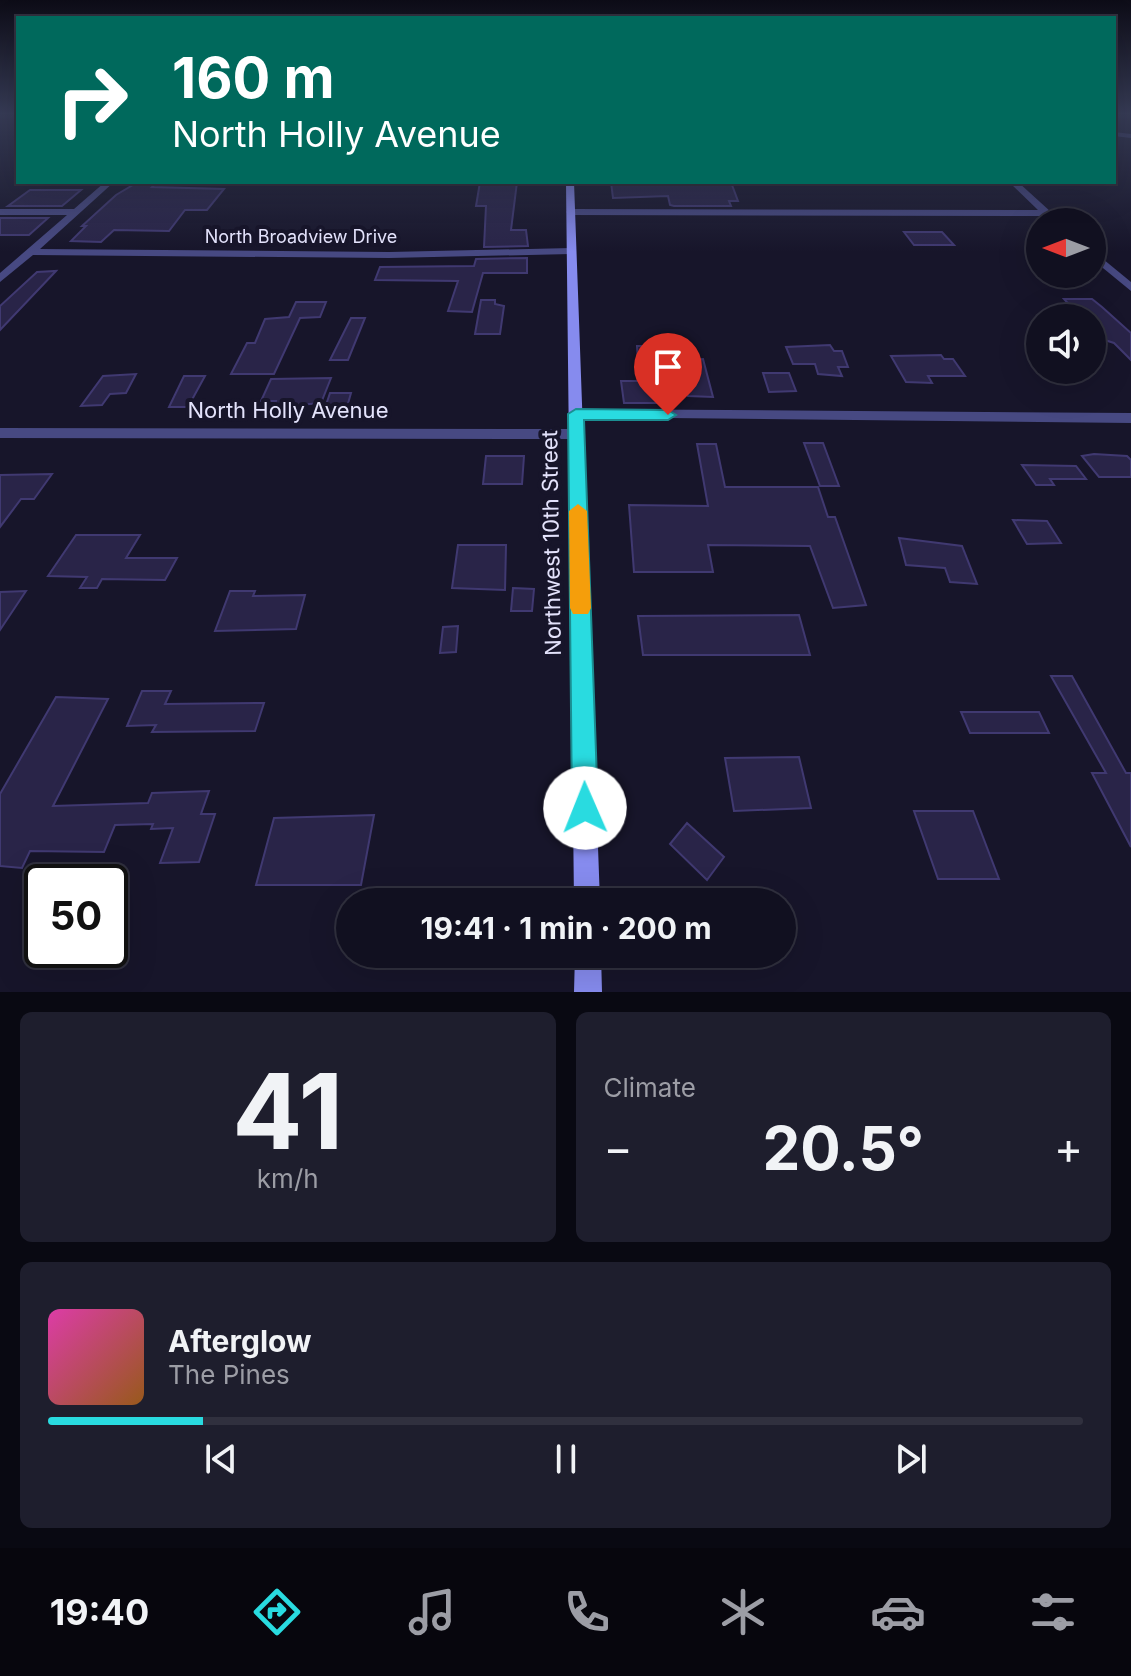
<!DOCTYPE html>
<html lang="en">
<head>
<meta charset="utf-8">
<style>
  :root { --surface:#111020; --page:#1e1e2d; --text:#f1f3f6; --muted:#9c9da5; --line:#30303e; --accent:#29dbe0 }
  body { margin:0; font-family:Inter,sans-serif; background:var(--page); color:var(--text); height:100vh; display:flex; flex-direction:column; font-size:30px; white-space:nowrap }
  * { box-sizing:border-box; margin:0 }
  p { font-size:26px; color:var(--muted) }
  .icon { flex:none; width:44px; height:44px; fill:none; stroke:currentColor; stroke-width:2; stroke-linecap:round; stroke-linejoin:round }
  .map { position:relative; height:992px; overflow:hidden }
  .details { display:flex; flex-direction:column; gap:20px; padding:20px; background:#090912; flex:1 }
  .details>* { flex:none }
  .top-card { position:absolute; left:16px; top:16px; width:1100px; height:168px; border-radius:0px; box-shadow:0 8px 32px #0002,0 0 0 2px var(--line); background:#00695c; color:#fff; overflow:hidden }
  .needle { width:52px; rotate:270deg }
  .tools { position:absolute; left:1026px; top:208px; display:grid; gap:16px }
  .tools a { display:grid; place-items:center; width:80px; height:80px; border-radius:50%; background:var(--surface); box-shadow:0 8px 32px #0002,0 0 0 2px var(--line); font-size:40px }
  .speed { position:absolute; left:24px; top:864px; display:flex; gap:16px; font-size:40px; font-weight:700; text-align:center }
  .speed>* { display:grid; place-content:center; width:104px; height:104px; border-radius:50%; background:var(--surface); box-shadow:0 8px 32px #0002,0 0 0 2px var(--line); line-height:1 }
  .speed .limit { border:4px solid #111; border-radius:12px; background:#fff; color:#111 }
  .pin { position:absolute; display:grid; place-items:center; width:68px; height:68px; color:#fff; margin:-82px -34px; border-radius:50% 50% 50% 0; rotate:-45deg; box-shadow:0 0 8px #0007 }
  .pin .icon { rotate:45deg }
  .me { position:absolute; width:88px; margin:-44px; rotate:359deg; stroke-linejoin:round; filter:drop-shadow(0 0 6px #0008) }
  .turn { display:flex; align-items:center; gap:28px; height:168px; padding:0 24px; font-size:36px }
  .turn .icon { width:104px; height:104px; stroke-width:2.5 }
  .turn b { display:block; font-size:56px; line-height:68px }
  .big { font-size:60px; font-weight:700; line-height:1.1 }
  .details .tile { flex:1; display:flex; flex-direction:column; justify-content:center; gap:12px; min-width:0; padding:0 28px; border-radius:12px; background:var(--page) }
  .details .dial { align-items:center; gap:0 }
  .dial b { font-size:104px; line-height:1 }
  .song { display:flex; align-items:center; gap:24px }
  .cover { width:96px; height:96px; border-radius:12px; background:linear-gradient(135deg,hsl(320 70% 55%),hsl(30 70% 35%)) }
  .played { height:8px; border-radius:4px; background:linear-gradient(90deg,var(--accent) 15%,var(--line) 15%) }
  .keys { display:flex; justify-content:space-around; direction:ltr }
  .heat { display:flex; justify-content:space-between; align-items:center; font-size:44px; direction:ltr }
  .details .tiles { flex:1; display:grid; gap:20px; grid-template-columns:1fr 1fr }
  .tile:last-child { grid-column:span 2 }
  .trip { position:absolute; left:336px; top:888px; width:460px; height:80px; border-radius:40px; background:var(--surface); box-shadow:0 8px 32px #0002,0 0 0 2px var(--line); font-weight:700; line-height:80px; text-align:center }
  .tab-bar { display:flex; height:128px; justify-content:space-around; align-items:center; background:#07060d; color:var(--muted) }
  .tab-bar .icon { width:56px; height:56px }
  .tab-bar .current { color:var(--accent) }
  .tab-bar b { font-size:36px; color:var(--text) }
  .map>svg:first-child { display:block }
</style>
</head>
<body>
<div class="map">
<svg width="1131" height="992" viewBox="0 0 1131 992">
  <rect width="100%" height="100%" fill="#17152a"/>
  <path fill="#292448" stroke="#403971" stroke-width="2" d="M 138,182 L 157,182 L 152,187 L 224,189 L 207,210 L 185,210 L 169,231 L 114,230 L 101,242 L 71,241 L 86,226 L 82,226 L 116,195 Z
    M 480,182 L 517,182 L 511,230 L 526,230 L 528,246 L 484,247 L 486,206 L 476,206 Z
    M 611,182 L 722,182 L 732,185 L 738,201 L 729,201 L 731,206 L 674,206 L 670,205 L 668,196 L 613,198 Z
    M 30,190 L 81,190 L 62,206 L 8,206 Z
    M 0,218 L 48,218 L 29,235 L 0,235 Z
    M 904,232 L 942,232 L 954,245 L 914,245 Z
    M 527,258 L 527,273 L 483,273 L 472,312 L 448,311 L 458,281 L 375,280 L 380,267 L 474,266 L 476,259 Z
    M 56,271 L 0,330 L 0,306 L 37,272 Z
    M 1064,299 L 1092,299 L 1102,307 L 1131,333 L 1131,360 L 1114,343 L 1092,336 L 1092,318 L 1081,318 Z
    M 481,300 L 495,300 L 495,304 L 504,306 L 500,334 L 475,334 Z
    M 296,302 L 326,302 L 320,317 L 300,318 L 274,374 L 231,374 L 247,343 L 255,343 L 265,319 L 289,317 Z
    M 351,318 L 365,318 L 348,360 L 330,360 Z
    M 830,345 L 834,351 L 842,351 L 848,367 L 838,367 L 842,376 L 818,374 L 815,364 L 793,364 L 786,347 Z
    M 637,346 L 653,346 L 657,351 L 660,369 L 655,369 L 659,403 L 624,403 L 621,381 L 639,381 Z
    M 941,355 L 944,359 L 953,359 L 965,376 L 928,376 L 932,383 L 906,382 L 891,356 Z
    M 703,359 L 713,397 L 688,396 L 685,382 L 692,382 L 688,360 Z
    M 763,373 L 789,373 L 796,391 L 769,392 Z
    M 136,374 L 126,393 L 110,394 L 102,405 L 81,406 L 103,376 Z
    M 184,376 L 205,376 L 188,407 L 169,407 Z
    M 331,378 L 321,403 L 274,407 L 276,401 L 261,401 L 271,379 Z
    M 330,393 L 351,393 L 345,414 L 323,414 Z
    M 804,443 L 823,443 L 839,486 L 820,486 Z
    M 697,444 L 716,444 L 725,487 L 818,487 L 828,517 L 835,517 L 866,605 L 833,608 L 810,546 L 708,545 L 713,572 L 634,572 L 629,505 L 708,506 Z
    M 1094,454 L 1127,456 L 1131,460 L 1131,477 L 1099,477 L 1082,456 Z
    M 486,456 L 524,456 L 522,484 L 483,484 Z
    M 1022,465 L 1076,466 L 1086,479 L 1050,479 L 1054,485 L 1036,485 Z
    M 52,474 L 34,499 L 21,499 L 0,527 L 0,475 Z
    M 1013,520 L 1047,521 L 1061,543 L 1027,544 Z
    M 76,535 L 140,535 L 126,558 L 177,558 L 165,580 L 102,579 L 97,588 L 80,588 L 87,577 L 48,576 Z
    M 899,538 L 962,546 L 977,584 L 950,582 L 945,568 L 906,565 Z
    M 458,545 L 506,545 L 505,590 L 452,588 Z
    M 513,588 L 534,589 L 532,611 L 511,611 Z
    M 26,591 L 0,630 L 0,592 Z
    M 230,591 L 255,591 L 253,596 L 305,595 L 296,629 L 215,631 Z
    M 799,615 L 810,655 L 643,655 L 638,616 Z
    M 458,626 L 456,652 L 440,653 L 443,627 Z
    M 1051,676 L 1072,676 L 1126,773 L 1131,773 L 1131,847 L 1092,773 L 1106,773 Z
    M 142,691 L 171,691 L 165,704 L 264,703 L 255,731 L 152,732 L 156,725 L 127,726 Z
    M 56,697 L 108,699 L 53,806 L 148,803 L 152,793 L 209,791 L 201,814 L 215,814 L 199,862 L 160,863 L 173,828 L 151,829 L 153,824 L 115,825 L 104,852 L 30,851 L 22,868 L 0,866 L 0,794 Z
    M 961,712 L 1039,712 L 1049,733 L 970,733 Z
    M 799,757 L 811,808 L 734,811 L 725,758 Z
    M 914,811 L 973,811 L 999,879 L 938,879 Z
    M 374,815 L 361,885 L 256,885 L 274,818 Z
    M 687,823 L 724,857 L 707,880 L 670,844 Z"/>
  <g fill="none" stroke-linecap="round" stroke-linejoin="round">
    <path fill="#474982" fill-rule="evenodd" d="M 1114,132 L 1131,134 L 1131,138 L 1114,136 Z
      M 105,182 L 114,182 L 40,249 L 389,252 L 571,248 L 576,251 L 571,254 L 389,258 L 33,255 L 0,282 L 0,273 L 67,215 L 0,215 L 0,209 L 74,209 Z
      M 1009,182 L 1018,182 L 1062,222 L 1051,222 L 1045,216 L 571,215 L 566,212 L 571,209 L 1038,210 Z
      M 1092,250 L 1131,282 L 1131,291 L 1092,259 Z
      M 576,409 L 1131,413 L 1131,423 L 571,417 L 569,414 L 571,411 Z
      M 0,428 L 576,429 L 583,434 L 576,439 L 0,438 Z"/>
    <path fill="#868bee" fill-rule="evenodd" d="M 566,182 L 574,182 L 600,902 L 574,902 Z
      M 575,954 L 601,954 L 602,992 L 574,992 Z"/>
  </g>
  <linearGradient id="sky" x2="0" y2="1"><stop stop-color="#0d0c17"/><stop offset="0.45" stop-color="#363b55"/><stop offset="1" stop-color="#363b55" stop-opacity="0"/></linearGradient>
  <rect width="1131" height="252" fill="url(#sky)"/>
  <path fill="#29dbe0" stroke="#1b8e92" stroke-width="2" d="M 576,409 L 668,410 L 676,415 L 668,420 L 584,420 L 598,808 L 594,817 L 585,821 L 576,817 L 572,808 L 568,414 Z"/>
  <path fill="#f59e0b" d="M 578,504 L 587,511 L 591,608 L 588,614 L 573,614 L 570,608 L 569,511 Z"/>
  <g text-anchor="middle" stroke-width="8" stroke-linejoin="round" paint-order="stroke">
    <g font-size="18" fill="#e3e2fb" stroke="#17152a">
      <text x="301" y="243">North Broadview Drive</text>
    </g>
    <g font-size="22" fill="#e3e2fb" stroke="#17152a">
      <text x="288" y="418">North Holly Avenue</text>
      <text transform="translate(551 543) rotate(-91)" y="8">Northwest 10th Street</text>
    </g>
  </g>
</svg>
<div class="tools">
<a><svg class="needle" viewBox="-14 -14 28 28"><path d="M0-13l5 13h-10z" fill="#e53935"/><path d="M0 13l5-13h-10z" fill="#9c9da5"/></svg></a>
<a><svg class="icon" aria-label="sound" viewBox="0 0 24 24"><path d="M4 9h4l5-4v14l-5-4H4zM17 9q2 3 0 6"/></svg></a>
</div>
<div class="speed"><div class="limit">50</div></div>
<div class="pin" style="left:668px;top:415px;background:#d93025"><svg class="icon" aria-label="arrive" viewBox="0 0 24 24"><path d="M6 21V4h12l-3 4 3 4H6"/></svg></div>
<svg class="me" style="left:585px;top:808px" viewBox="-20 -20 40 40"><circle r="19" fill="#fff"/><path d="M0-13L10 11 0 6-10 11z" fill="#29dbe0"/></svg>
<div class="trip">19:41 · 1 min · 200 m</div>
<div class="top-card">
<div class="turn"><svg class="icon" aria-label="right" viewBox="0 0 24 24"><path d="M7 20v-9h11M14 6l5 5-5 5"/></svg><div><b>160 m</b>North Holly Avenue</div></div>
</div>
</div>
<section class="details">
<div class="tiles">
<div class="tile dial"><b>41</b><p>km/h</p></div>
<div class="tile"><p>Climate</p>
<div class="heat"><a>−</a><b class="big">20.5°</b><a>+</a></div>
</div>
<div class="tile">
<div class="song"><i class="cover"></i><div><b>Afterglow</b><p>The Pines</p></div></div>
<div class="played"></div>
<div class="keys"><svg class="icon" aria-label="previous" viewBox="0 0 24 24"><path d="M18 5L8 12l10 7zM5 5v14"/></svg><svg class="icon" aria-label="pause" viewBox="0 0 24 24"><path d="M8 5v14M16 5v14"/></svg><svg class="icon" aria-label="next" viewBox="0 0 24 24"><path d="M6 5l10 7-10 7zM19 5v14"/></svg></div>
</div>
</div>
</section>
<nav class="tab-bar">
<b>19:40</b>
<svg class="icon current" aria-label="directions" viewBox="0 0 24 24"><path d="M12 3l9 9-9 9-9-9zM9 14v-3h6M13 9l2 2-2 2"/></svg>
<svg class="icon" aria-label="music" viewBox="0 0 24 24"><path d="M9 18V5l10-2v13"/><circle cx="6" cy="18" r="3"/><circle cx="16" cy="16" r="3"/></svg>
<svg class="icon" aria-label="phone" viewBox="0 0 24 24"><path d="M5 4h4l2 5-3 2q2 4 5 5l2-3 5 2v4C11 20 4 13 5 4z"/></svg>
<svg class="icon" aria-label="climate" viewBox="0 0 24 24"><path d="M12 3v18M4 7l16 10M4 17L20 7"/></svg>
<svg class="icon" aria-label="car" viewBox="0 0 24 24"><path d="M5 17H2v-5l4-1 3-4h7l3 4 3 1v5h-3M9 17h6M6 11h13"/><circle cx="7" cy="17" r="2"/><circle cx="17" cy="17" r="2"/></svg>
<svg class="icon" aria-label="filters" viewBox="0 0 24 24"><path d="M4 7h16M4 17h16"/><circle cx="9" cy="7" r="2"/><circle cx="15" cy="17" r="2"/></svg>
</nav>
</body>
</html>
